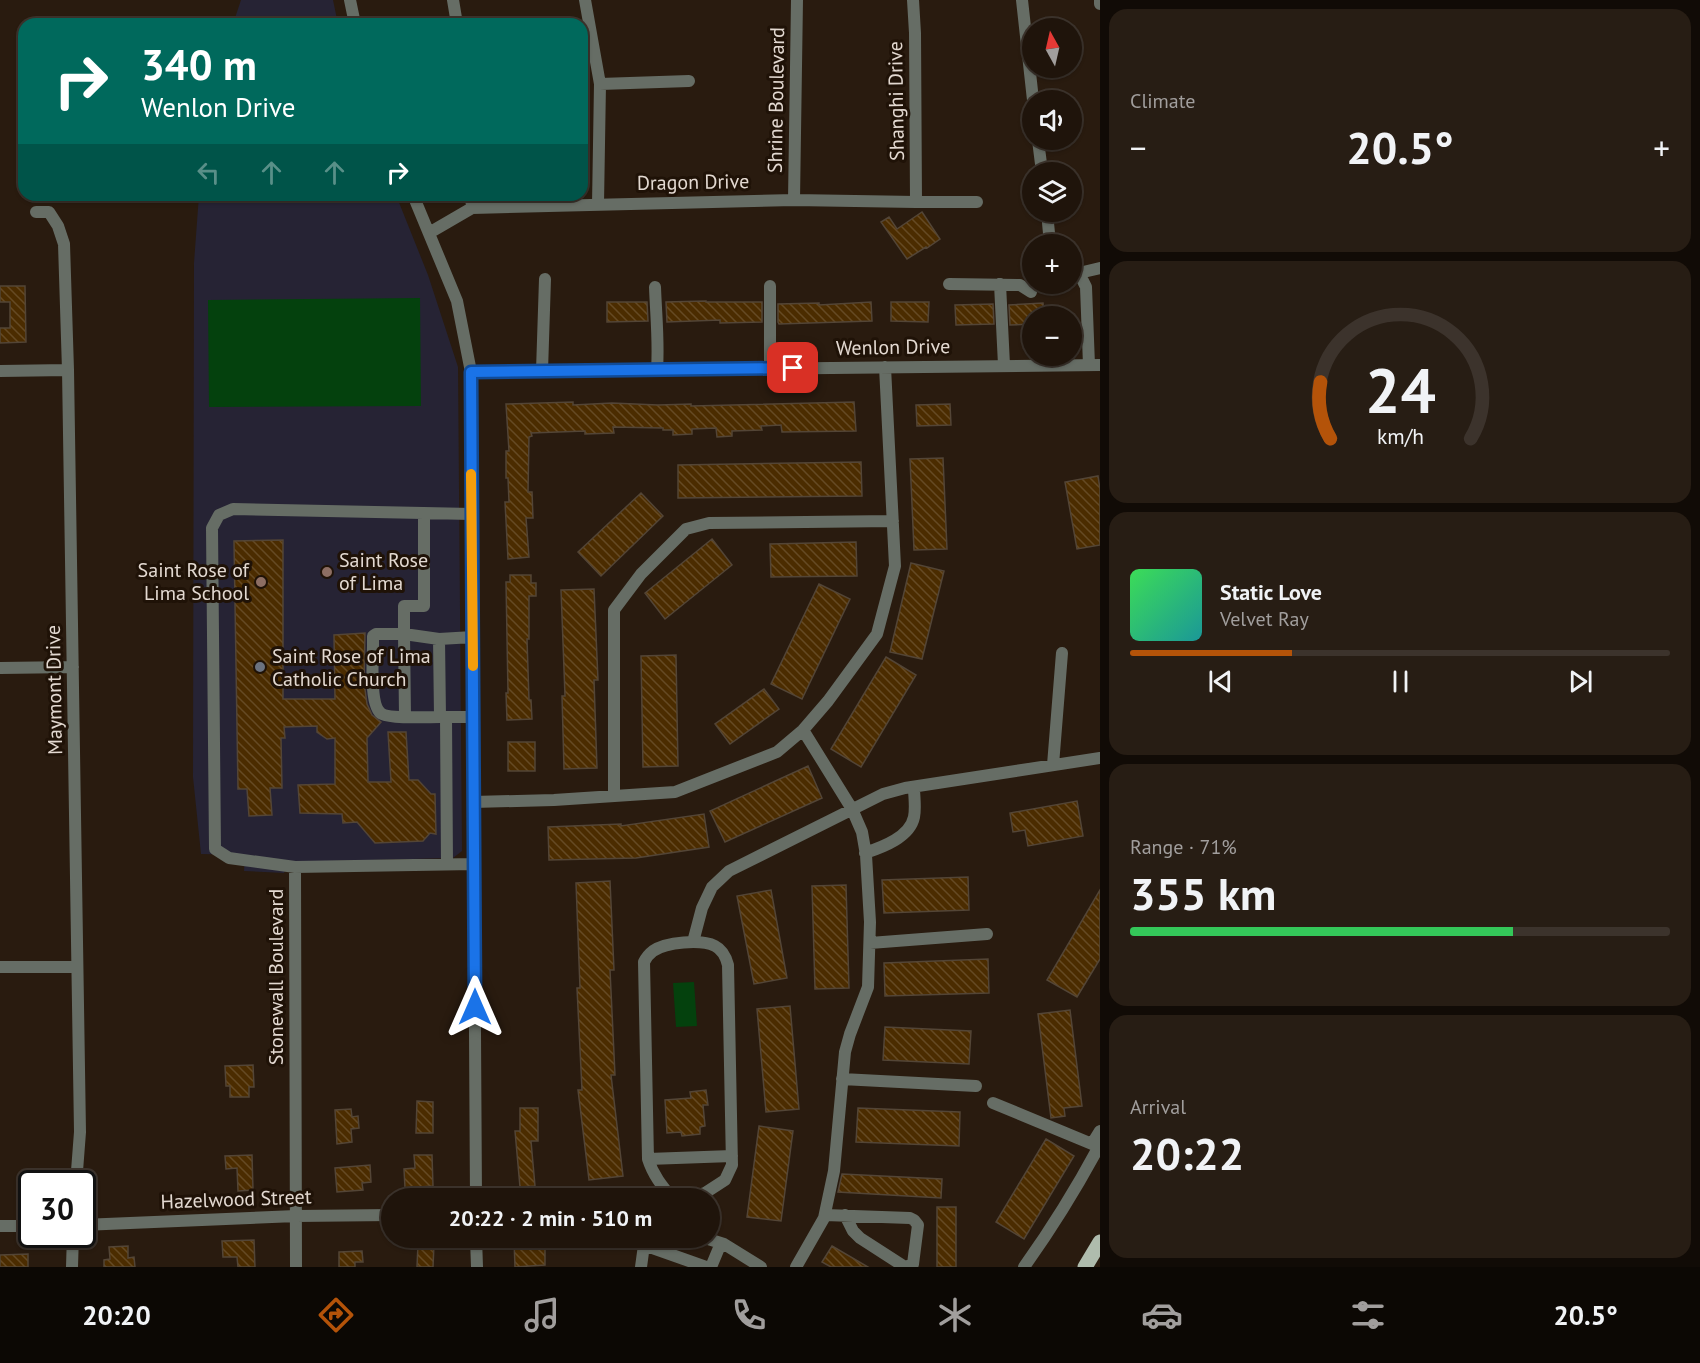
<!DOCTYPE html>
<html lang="en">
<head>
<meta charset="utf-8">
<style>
  :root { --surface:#1f140b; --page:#271d14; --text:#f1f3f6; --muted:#a19e9d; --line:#3c332c; --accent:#b45309 }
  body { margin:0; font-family:"PT Sans",sans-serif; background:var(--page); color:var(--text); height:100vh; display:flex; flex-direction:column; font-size:22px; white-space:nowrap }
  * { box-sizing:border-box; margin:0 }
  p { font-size:20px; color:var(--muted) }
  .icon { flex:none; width:33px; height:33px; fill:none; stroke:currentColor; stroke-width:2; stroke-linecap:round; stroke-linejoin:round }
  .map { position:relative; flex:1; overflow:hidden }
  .sheet { display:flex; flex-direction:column; gap:9px; padding:9px; background:#110b06; width:600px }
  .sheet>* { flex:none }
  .hud { position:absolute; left:18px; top:18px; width:570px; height:183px; border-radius:18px; box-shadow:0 2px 4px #0004,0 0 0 2px var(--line); background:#00695c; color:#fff; overflow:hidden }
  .needle { width:39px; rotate:352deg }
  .controls { position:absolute; left:1022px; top:18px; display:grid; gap:12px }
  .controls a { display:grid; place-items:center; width:60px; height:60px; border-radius:50%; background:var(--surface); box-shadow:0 2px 4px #0004,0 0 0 2px var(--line); font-size:30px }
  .speed { position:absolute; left:18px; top:1170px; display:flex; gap:12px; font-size:30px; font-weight:700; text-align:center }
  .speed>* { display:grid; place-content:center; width:78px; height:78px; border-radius:50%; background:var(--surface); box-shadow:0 2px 4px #0004,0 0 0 2px var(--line); line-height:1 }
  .speed .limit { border:3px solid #111; border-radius:9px; background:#fff; color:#111 }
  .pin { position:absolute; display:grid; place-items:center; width:51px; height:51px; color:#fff; margin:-26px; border-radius:12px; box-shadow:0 3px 9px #0006 }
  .me { position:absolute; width:66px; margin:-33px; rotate:0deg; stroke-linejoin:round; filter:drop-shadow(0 0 4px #0008) }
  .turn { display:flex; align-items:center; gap:21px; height:126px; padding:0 24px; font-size:27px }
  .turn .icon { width:78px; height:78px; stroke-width:2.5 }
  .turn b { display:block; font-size:42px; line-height:51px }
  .lanes { display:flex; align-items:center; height:57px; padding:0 24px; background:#0003; justify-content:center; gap:30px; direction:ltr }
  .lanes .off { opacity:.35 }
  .big { font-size:45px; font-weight:800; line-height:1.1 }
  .sheet .widget { flex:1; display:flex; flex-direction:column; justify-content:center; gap:9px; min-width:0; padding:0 21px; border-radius:18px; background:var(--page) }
  .sheet .dial { align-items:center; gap:0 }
  .dial svg { height:156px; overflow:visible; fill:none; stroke:var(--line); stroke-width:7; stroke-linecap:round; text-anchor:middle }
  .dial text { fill:var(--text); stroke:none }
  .song { display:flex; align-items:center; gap:18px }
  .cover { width:72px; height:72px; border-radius:9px; background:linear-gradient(135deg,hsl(130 70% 55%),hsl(180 70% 35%)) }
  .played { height:6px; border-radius:3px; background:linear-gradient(90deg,var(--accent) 30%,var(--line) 30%) }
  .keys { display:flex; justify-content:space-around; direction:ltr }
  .heat { display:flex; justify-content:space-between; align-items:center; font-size:33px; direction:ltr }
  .charge { height:9px; border-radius:4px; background:linear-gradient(90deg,#34c759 71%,var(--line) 0) }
  .trip { position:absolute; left:381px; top:1188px; width:339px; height:60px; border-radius:30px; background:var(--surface); box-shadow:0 2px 4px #0004,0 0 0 2px var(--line); font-weight:800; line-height:60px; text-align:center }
  .tab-bar { display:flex; height:96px; justify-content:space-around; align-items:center; background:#0c0804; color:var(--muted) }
  .tab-bar .icon { width:42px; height:42px }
  .tab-bar .current { color:var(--accent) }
  .tab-bar b { font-size:27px; color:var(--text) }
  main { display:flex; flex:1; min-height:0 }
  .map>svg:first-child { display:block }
</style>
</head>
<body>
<main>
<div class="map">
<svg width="1100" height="1267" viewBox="0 0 1100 1267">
  <defs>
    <pattern id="building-back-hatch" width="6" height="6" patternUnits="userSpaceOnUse" patternTransform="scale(1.5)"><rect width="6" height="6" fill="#4b2c00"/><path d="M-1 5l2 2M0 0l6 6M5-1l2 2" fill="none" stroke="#654a24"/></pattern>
  </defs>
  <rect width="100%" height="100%" fill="#291b0f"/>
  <path fill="#262334" d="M 241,0 L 333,0 L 338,24 L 233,24 Z
    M 199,195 L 396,195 L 428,275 L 458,367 L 462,851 L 453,858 L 289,862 L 284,873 L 244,871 L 245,855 L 201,854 L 193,777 L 194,263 Z"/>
  <path fill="#04410d" d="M 420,298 L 421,406 L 209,407 L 208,300 Z
    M 694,982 L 697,1026 L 676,1027 L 673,983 Z"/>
  <path fill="url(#building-back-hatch)" stroke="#534536" stroke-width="1.5" d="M 922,212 L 940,239 L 927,248 L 926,247 L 907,259 L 881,222 L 889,217 L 897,229 Z
    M 0,286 L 25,286 L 26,342 L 0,343 L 0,328 L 10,328 L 10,302 L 0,302 Z
    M 706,301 L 706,302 L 762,302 L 762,322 L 720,323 L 720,320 L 667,322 L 666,302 Z
    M 607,302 L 647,302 L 648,321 L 607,322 Z
    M 871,302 L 872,321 L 779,324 L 778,322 L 778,304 L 819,303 L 819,305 Z
    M 891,302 L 929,302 L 928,322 L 891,321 Z
    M 1043,303 L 1044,316 L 1032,316 L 1032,324 L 1010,325 L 1009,305 Z
    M 993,304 L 994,324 L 956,325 L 955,305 Z
    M 573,402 L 573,405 L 612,403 L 658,405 L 691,404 L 691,406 L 854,402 L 856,431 L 782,432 L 781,425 L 761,426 L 762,430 L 732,431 L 732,436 L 717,437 L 716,428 L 692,429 L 692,434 L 673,435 L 673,430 L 663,430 L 663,428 L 613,427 L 614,433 L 585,434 L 585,431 L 531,433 L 532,436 L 529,437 L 528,492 L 532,492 L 533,518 L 526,518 L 529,557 L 508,559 L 505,502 L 509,502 L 508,478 L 506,478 L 506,451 L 509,451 L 506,404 Z
    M 950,404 L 951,425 L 917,426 L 916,405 Z
    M 943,458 L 947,549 L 914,550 L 910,459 Z
    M 861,462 L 862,496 L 678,498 L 678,465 Z
    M 1098,476 L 1100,489 L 1100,545 L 1077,549 L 1065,482 Z
    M 641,493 L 663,516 L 601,576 L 578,552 Z
    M 712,539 L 732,565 L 665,619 L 645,593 Z
    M 283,540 L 283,699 L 335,699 L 334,635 L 365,633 L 364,682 L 367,704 L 372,715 L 381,722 L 367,738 L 368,782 L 391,782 L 388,732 L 406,732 L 409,780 L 418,780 L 431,794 L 435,794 L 436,834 L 430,833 L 423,841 L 375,843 L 357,822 L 343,823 L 342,814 L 300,813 L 298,785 L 335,784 L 335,738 L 327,739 L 317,732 L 317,726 L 284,727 L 285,738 L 281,738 L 282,788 L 270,788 L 272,815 L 249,816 L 247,789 L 238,789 L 234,541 Z
    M 856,542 L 857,576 L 771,577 L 770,544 Z
    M 911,563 L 944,571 L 922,659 L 890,652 Z
    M 510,575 L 531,575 L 531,583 L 536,583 L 536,596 L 529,596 L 529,639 L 527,639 L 529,700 L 531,700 L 532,719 L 507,720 L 506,693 L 508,693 L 506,582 L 510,582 Z
    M 819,584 L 850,599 L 802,699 L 771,684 Z
    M 594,589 L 598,680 L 594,680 L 597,768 L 564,769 L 562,696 L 565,696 L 561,590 Z
    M 676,655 L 678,766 L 643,767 L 641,656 Z
    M 886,657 L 916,675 L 861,767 L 831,749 Z
    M 764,689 L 779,709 L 730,744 L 715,724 Z
    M 508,742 L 535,742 L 535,771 L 508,771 Z
    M 808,766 L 822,798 L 725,842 L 710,811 Z
    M 1077,801 L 1083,836 L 1028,846 L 1025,830 L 1013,832 L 1010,813 Z
    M 704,814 L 709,847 L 636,858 L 549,860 L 548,827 L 621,824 L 621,826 Z
    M 968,877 L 969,910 L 884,913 L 882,880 Z
    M 610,881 L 614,970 L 610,970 L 615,1075 L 611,1075 L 623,1176 L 589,1180 L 578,1090 L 582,1090 L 577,988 L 580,988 L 576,883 Z
    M 846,885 L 849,988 L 815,989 L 812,886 Z
    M 771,890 L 787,978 L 754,984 L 737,896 Z
    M 1100,890 L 1100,959 L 1077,997 L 1047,980 Z
    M 988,959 L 989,993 L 885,996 L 884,963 Z
    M 790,1006 L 799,1109 L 766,1112 L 757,1009 Z
    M 1070,1010 L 1082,1106 L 1064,1108 L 1065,1116 L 1051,1118 L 1038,1014 Z
    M 885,1027 L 971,1031 L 969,1064 L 883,1060 Z
    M 253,1065 L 254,1087 L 249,1087 L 249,1097 L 230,1097 L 230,1086 L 226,1086 L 225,1066 Z
    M 706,1090 L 708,1105 L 703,1105 L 705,1126 L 700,1127 L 700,1134 L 682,1136 L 681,1132 L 667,1133 L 665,1100 L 691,1098 L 690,1092 Z
    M 417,1101 L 433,1102 L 433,1133 L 416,1133 Z
    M 520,1108 L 538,1108 L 538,1141 L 531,1141 L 535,1186 L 520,1187 L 515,1131 L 520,1131 Z
    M 858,1108 L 960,1112 L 959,1146 L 856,1142 Z
    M 351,1109 L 352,1117 L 358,1116 L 359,1128 L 351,1129 L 352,1142 L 337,1144 L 335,1110 Z
    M 759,1126 L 793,1131 L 781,1221 L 747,1217 Z
    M 1046,1139 L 1074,1156 L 1024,1239 L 996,1222 Z
    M 252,1155 L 253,1190 L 238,1191 L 237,1168 L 226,1169 L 225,1156 Z
    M 414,1155 L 432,1155 L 433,1186 L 405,1188 L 404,1169 L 415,1168 Z
    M 370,1165 L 371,1182 L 362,1183 L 363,1190 L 337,1192 L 335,1168 Z
    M 842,1174 L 942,1179 L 941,1198 L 838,1192 Z
    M 937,1207 L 956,1207 L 956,1267 L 937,1267 Z
    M 254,1240 L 255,1267 L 238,1267 L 237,1257 L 223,1257 L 222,1241 Z
    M 514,1240 L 537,1240 L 538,1245 L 545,1245 L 545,1265 L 515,1267 Z
    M 418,1244 L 434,1244 L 433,1267 L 417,1267 Z
    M 128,1246 L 128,1258 L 134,1257 L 135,1267 L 104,1267 L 104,1260 L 110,1259 L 109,1247 Z
    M 832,1246 L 868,1267 L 831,1267 L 822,1262 Z
    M 362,1251 L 363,1262 L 355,1262 L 355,1267 L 339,1267 L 339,1252 Z
    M 28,1254 L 28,1267 L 0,1267 L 0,1255 Z"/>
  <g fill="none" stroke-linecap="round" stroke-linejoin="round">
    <path stroke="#666d65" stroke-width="12" d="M 350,0 L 355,24
      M 453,0 L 457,24
      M 585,0 L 600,84 L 598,204
      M 913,0 L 915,33 L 916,202
      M 1022,0 L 1033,100
      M 1100,0 L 1100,4
      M 600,84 L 689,81
      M 1038,140 L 1042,172
      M 413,195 L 457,301 L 471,372 L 476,1198
      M 794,200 L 797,0
      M 472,208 L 794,200 L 916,202 L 977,202
      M 36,212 L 49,212 L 58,226 L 64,244 L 68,370 L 80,1132 L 76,1184
      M 1047,212 L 1050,244
      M 429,233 L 472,208 L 471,195
      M 1071,267 L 1079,273 L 1086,287 L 1089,365
      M 1079,273 L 1100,268
      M 949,284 L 1020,285 L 1031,292
      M 1000,284 L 1004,365
      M 655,287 C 656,315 659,342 657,370
      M 770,369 L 770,286
      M 0,371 L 68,370
      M 542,371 L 545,279
      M 471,372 L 1100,365
      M 424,513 L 424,606 L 404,606 L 404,634 L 439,639
      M 472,514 L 233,509 L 219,515 L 212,528 L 215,849 L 229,858 L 295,867 L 474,864
      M 0,668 L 73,667
      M 405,716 L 404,634 L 376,634 L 373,636 L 373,645 C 373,659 369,707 382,714 C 392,719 427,717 440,717
      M 446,717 L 447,864
      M 473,717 L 440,717 L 439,639 L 473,637
      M 1053,765 L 1062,653
      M 614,796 L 614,610 L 641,574 L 686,529 L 709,523 L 893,521
      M 473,802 L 554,800 L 675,792 L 777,752 L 803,730 L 828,701 L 877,634 L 895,566 L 885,367
      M 865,853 C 883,847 910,837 914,817 C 916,808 914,796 914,787
      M 295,867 L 296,1267
      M 693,942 L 702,908 L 712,887 L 729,871 L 883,794 L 905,788 L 1100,758
      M 870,943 L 987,934
      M 0,967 L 77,967
      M 842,1079 L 976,1086
      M 993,1103 L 1092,1144 L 1100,1149
      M 1092,1144 L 1100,1131
      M 648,1159 L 732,1156
      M 672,1198 C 662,1186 653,1175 648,1159 L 644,962 C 646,958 649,954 653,951 C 666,942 701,939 715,946 C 723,950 726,957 728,965 L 732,1165 L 725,1180 L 705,1193 L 690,1198
      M 825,1215 L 910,1218 L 914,1220 L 918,1225 L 913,1264 L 905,1267 L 860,1238 L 853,1231 L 845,1215
      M 82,1225 L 296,1216 L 392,1215
      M 0,1226 L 32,1226
      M 476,1238 L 477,1267
      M 705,1238 L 724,1244 L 761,1267
      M 72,1267 L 73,1234
      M 641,1267 L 644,1245 L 706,1267
      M 711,1267 L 721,1243
      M 796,1267 L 824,1218 L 834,1171 L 845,1052 L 850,1034 L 868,987 L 870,922 L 866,855 L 862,832 L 852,809 L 803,730
      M 1024,1267 C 1051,1229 1076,1189 1098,1148"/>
    <path stroke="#afbcad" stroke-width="15" d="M 1085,1267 L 1100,1242"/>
  </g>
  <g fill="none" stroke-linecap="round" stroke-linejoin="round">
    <defs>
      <path id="route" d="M 475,1007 L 471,372 L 793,368"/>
    </defs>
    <use href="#route" stroke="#114b97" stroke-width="15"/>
    <use href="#route" stroke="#1a73e8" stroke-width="10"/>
    <path stroke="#f59e0b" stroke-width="10" d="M 471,474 L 473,666"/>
  </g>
  <g fill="#8d6e63" stroke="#1f1207" stroke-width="2">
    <circle cx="327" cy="572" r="6"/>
    <circle cx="261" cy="582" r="6"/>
  </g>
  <circle fill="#6b7280" stroke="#1f1207" stroke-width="2" cx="260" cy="667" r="6"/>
  <g text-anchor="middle" stroke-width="6" stroke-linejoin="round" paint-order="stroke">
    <g font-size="20" fill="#e3d9d1" stroke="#1f1207">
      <text transform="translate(776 100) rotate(-89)" y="7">Shrine Boulevard</text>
      <text transform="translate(896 101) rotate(-91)" y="7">Shanghi Drive</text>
      <text transform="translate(693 182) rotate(-1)" y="7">Dragon Drive</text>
      <text transform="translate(893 347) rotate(-1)" y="7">Wenlon Drive</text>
      <text transform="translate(54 690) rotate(-91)" y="7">Maymont Drive</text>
      <text transform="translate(276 977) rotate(-90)" y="7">Stonewall Boulevard</text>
      <text transform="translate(236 1199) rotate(-2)" y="7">Hazelwood Street</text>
    </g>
    <g font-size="20" fill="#e3d9d1" stroke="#1f1207" text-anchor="start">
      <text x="339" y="567">Saint Rose<tspan x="339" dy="23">of Lima</tspan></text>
      <text x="249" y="577" text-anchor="end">Saint Rose of<tspan x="249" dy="23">Lima School</tspan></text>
      <text x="272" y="663">Saint Rose of Lima<tspan x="272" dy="23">Catholic Church</tspan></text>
    </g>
  </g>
</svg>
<div class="controls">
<a><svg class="needle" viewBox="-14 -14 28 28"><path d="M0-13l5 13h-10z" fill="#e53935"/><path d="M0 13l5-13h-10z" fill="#a19e9d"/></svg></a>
<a><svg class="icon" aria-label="sound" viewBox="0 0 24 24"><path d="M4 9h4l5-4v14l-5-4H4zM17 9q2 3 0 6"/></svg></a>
<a><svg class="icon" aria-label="layers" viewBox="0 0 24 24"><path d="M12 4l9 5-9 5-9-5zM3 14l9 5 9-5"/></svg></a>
<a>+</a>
<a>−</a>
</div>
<div class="speed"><div class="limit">30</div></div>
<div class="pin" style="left:793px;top:368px;background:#d93025"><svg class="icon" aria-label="arrive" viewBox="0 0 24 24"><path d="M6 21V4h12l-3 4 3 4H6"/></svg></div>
<svg class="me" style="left:475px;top:1007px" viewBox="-20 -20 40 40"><path d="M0-17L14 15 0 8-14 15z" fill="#1a73e8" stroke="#fff" stroke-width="4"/></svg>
<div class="trip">20:22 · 2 min · 510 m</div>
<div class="hud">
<div class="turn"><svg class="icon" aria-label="right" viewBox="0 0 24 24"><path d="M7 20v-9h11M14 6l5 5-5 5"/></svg><div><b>340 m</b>Wenlon Drive</div></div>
<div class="lanes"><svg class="icon off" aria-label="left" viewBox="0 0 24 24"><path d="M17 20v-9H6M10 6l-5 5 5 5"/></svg><svg class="icon off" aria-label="ahead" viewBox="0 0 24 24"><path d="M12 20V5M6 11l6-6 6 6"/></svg><svg class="icon off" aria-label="ahead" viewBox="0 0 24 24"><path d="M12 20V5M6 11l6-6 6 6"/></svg><svg class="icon" aria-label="right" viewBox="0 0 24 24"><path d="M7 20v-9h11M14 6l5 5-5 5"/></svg></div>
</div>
</div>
<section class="sheet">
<div class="widget"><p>Climate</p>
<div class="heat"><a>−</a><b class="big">20.5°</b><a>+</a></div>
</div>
<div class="widget dial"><svg viewBox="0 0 100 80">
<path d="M14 69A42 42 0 1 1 86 69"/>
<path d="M14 69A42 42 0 0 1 9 40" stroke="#b45309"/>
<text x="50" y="56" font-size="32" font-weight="700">24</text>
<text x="50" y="72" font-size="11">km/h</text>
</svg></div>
<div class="widget">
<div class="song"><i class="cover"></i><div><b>Static Love</b><p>Velvet Ray</p></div></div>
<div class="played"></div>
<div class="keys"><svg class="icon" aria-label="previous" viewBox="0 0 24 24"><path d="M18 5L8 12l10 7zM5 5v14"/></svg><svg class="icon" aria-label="pause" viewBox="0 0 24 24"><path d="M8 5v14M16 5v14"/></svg><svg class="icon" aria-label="next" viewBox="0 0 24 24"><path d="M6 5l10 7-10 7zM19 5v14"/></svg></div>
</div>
<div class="widget"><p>Range · 71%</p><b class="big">355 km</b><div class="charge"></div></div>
<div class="widget"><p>Arrival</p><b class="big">20:22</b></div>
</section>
</main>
<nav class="tab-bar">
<b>20:20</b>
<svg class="icon current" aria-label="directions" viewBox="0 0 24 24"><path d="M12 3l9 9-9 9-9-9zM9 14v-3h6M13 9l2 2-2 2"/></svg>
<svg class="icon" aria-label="music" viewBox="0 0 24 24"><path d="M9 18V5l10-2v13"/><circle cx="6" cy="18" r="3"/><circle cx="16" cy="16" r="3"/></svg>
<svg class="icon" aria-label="phone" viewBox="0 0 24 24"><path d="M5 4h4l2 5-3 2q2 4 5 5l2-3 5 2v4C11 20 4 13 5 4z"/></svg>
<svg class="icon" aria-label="climate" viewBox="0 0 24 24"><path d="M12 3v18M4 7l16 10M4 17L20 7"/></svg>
<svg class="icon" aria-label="car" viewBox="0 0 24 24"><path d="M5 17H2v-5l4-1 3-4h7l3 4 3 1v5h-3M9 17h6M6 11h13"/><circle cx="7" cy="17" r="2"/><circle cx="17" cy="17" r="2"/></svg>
<svg class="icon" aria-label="filters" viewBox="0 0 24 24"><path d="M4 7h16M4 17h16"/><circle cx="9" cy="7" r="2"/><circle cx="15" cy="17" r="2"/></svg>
<b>20.5°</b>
</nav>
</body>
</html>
